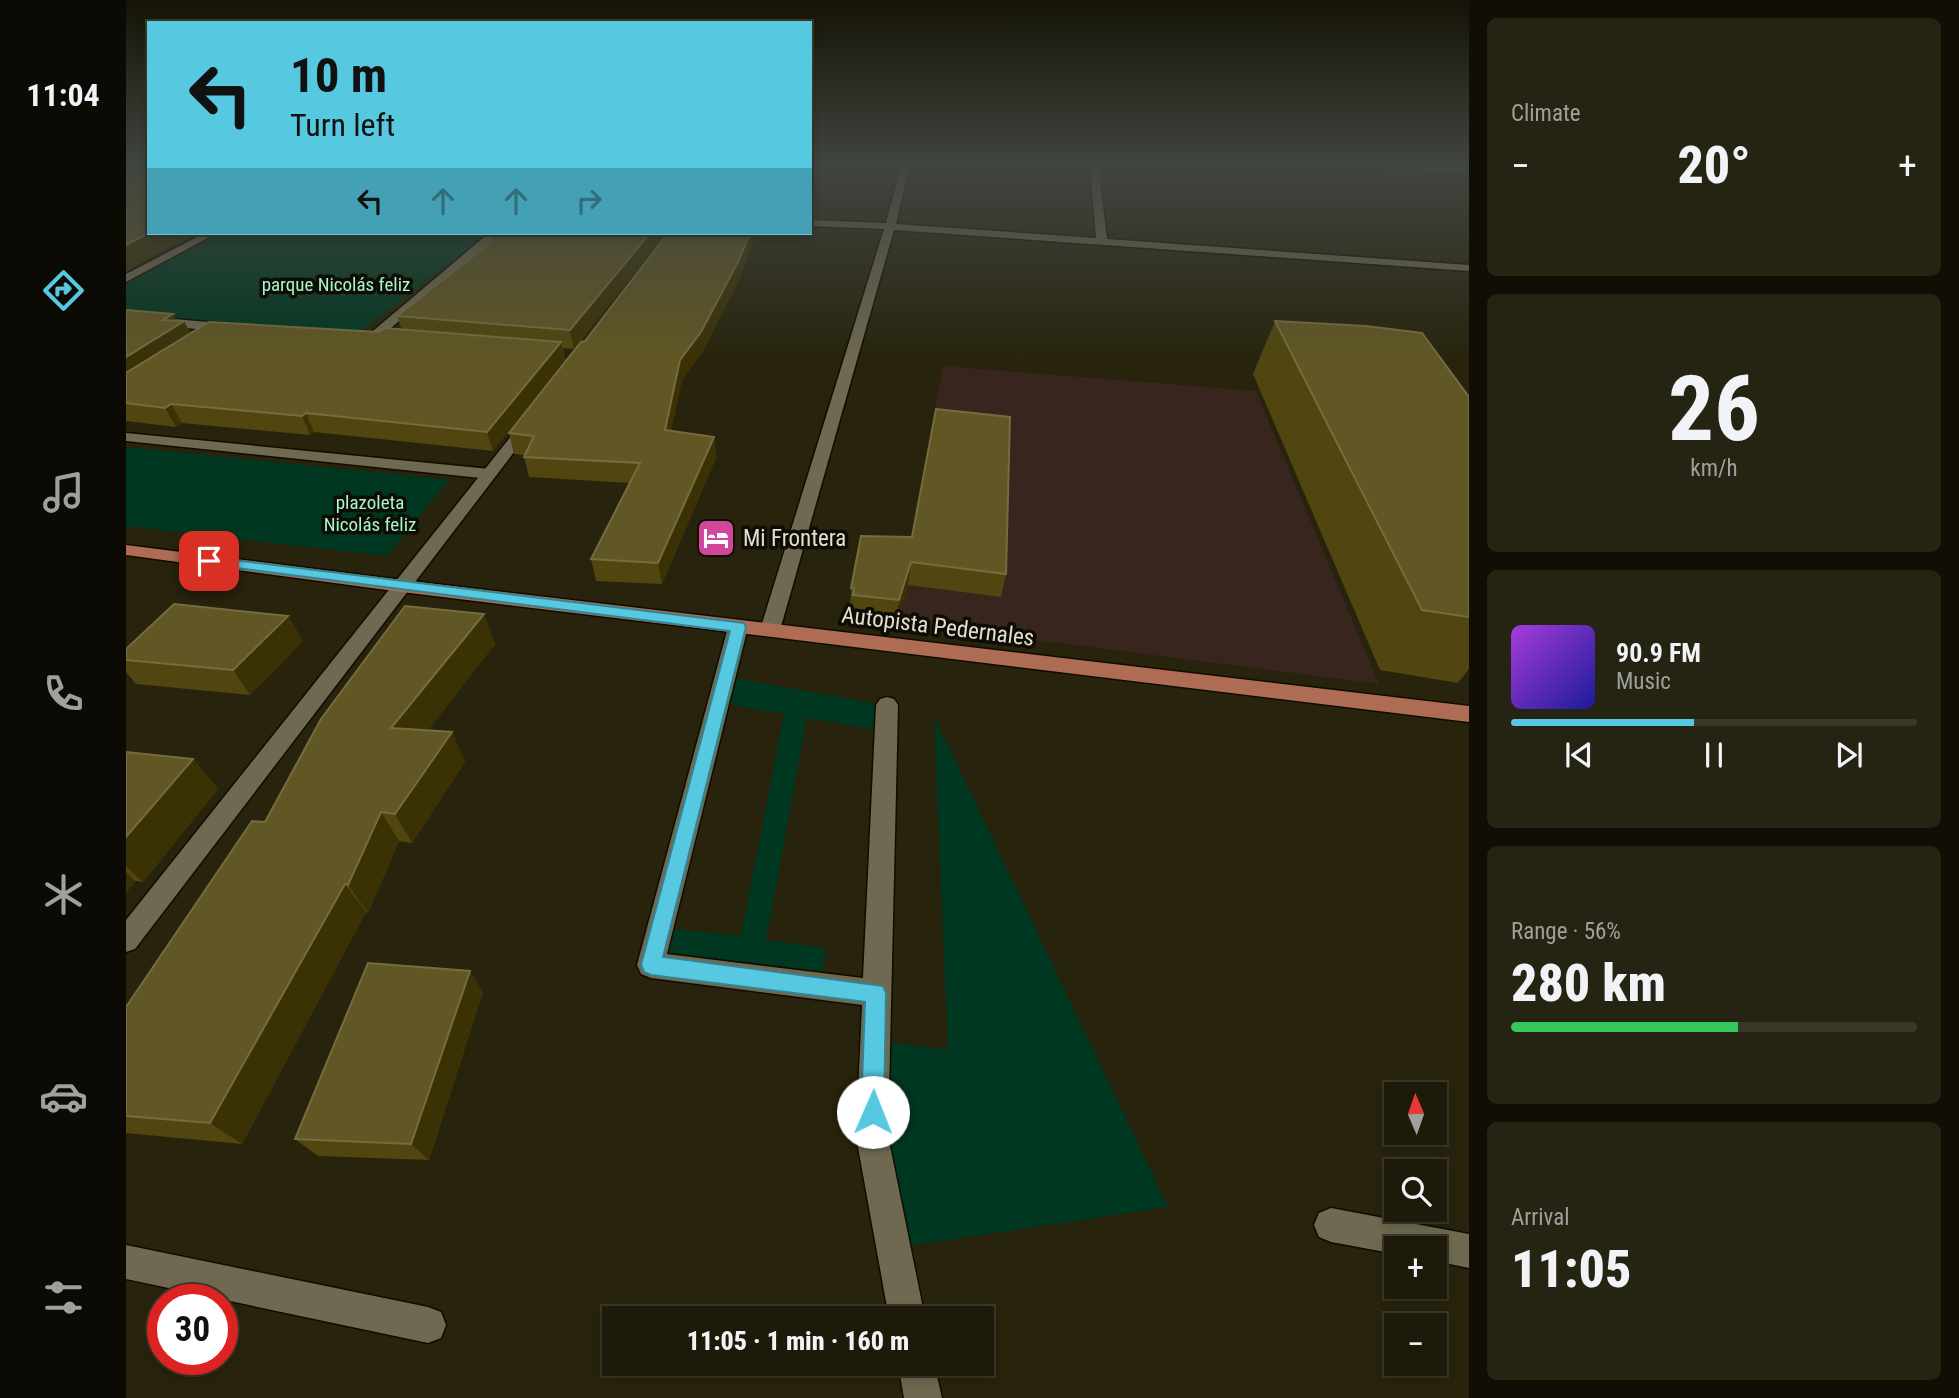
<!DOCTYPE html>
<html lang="en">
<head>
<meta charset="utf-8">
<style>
  :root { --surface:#1d1a09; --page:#252312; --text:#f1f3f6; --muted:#a0a19c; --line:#3b382a; --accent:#56c9e1 }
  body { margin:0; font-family:"Roboto Condensed",sans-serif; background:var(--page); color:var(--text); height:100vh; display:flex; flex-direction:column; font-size:26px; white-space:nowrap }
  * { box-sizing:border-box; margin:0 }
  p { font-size:23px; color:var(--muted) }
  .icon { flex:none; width:38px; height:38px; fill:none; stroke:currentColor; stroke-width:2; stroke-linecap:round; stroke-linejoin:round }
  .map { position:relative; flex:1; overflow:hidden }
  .details { display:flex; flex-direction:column; gap:18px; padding:18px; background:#100e05; width:490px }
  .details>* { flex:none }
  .guide { position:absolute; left:21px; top:21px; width:665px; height:214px; border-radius:0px; box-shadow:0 4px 10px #0003,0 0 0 2px var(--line); background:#56c9e1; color:#111; overflow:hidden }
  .needle { width:46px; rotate:358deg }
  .fabs { position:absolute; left:1258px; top:1082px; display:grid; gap:14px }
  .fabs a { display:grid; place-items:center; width:63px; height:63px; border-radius:0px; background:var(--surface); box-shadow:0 4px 10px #0003,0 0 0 2px var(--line); font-size:35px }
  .speed { position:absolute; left:21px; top:1284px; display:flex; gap:14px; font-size:35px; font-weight:700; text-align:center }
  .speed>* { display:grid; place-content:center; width:91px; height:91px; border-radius:50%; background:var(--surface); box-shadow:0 4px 10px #0003,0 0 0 2px var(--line); line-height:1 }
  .speed .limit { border:10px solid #d22; background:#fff; color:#111 }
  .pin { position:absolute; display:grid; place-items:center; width:60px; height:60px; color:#fff; margin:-30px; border-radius:14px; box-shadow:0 4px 10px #0006 }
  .me { position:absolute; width:77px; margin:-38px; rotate:1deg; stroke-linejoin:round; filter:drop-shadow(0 0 5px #0008) }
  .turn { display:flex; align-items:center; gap:24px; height:147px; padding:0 28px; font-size:32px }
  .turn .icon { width:91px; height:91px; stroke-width:2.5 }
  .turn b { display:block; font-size:49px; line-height:60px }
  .lanes { display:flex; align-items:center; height:66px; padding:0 28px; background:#0003; justify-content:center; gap:35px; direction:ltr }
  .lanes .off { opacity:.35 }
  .big { font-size:52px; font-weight:800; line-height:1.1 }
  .details .widget { flex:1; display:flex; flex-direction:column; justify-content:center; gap:10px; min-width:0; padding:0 24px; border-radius:10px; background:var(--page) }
  .details .dial { align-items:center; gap:0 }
  .dial b { font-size:91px; line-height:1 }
  .song { display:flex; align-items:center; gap:21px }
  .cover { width:84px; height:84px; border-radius:10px; background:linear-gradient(135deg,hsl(280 70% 55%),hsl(240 70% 35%)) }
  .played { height:7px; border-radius:4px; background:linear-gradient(90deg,var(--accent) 45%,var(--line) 45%) }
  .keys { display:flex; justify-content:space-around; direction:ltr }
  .heat { display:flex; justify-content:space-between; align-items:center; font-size:38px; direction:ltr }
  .charge { height:10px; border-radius:5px; background:linear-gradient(90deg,#34c759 56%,var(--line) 0) }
  .trip { position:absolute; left:476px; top:1306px; width:392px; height:70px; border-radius:0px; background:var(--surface); box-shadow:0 4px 10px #0003,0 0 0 2px var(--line); font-weight:800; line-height:70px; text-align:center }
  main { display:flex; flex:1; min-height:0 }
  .dock { display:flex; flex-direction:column; width:126px; justify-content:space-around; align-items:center; background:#0c0a04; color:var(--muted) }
  .dock .icon { width:49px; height:49px }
  .dock .selected { color:var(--accent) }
  .dock b { font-size:32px; color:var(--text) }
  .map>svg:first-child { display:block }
</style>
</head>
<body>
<main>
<nav class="dock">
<b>11:04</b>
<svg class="icon selected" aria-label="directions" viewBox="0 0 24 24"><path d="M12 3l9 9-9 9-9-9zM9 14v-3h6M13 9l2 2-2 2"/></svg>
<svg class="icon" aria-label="music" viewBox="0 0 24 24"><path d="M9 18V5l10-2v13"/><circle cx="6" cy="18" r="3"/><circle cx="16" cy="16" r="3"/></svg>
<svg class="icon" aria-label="phone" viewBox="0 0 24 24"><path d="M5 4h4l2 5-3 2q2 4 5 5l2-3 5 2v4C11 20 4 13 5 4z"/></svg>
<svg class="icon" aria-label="climate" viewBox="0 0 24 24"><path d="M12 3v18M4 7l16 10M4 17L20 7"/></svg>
<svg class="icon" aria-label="car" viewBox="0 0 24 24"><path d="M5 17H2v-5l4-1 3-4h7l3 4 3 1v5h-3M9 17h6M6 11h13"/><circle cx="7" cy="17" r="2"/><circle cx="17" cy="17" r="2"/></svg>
<svg class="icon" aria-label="filters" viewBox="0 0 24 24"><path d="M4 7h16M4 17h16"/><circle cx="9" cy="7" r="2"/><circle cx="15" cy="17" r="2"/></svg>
</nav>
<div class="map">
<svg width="1343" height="1398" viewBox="0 0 1343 1398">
  <rect width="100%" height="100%" fill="#27230c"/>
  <path fill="#37251e" d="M 817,366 L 1130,391 L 1253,684 L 770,622 Z"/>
  <path fill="#003720" d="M 97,233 L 364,233 L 226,337 L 0,319 L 0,282 Z
    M 0,447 L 323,480 L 261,556 L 0,526 Z
    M 608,678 L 751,704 L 751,730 L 681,718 L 640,940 L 699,948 L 696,978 L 537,959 L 545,929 L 615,936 L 658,714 L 602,704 Z
    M 808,716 L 1042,1207 L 782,1246 L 758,1134 L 763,1042 L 822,1050 Z"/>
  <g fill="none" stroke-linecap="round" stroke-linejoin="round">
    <defs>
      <path id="minor" d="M 775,166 L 783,166 L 770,224 L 970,238 L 964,166 L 972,166 L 981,239 L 1343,265 L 1343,271 L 768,230 L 654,630 L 651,635 L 637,635 L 634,630 L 758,229 L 684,226 L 684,220 L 760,223 Z
        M 1253,166 L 1343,168 L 1343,174 L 1257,169 Z
        M 79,233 L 91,233 L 0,282 L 0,274 Z
        M 363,233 L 374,233 L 249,342 L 241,342 L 241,336 Z
        M 0,315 L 106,324 L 112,328 L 106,332 L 0,323 Z
        M 0,433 L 364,469 L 372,474 L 364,479 L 0,441 Z
        M 612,620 L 619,622 L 622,627 L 541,954 L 737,978 L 750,705 L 754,699 L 761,697 L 768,699 L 772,705 L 762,1136 L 799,1318 L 763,1318 L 730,1136 L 736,1005 L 525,978 L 515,974 L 511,965 L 602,627 L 605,622 Z
        M 1205,1208 L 1343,1234 L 1343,1268 L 1309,1261 L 1309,1248 L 1270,1248 L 1270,1254 L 1205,1242 L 1193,1237 L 1188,1225 L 1193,1213 Z
        M 0,1245 L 302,1307 L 315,1312 L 320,1325 L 315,1338 L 302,1343 L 0,1279 Z
        M 772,1363 L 808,1363 L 816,1398 L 778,1398 Z"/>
      <path id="secondary" d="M 403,419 L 408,420 L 410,423 L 408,426 L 9,949 L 0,952 L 0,920 L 398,420 Z"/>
      <path id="primary" d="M 0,545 L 276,580 L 1343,706 L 1343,722 L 276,592 L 0,555 Z"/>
    </defs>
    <use href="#minor" stroke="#100c00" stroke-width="3"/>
    <use href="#secondary" stroke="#100c00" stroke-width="3"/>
    <use href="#primary" stroke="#100c00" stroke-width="3"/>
    <use href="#minor" fill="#6e6950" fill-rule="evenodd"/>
    <use href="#secondary" fill="#6e6950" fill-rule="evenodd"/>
    <use href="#primary" fill="#af6c55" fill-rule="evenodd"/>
  </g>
  <path fill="#51460f" d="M 0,166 L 23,166 L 38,249 L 0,271 Z
    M 540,233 L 448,349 L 437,348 L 439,360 L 367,451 L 188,432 L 184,435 L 56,423 L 50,427 L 0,421 L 0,310 L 50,321 L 65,333 L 253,332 L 276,330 L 271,316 Z
    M 614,278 L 577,351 L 556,380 L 545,431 L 588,437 L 590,458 L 536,584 L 470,581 L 465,559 L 503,483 L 403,477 L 398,457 L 398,455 L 388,454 L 383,433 L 459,341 Z
    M 1149,321 L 1343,397 L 1343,669 L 1332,683 L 1254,670 L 1127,374 Z
    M 735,536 L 880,574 L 875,597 L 782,585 L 770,622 L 725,618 L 726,611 L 724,611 L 725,588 Z
    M 358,614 L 369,644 L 302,730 L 326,732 L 339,762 L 286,843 L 273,841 L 242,913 L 240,912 L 116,1144 L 0,1133 L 0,1007 L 139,822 Z
    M 162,616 L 177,641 L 124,695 L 10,684 L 0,672 L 0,649 Z
    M 0,752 L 67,759 L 92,789 L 17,882 L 9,881 L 0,893 Z
    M 357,992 L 303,1160 L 192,1156 L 169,1139 Z"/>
  <path fill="#3a3105" d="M 23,233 L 71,233 L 38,249 L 0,271 L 0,245 Z
    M 524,233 L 540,233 L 448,349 L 444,330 Z
    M 624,233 L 631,233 L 614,278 L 577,351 L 556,380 L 541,451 L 539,430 L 554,360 Z
    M 47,314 L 52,325 L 58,321 L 68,339 L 0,383 L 0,357 L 37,320 Z
    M 435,342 L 439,360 L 367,451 L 361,432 Z
    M 45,404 L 56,423 L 50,427 L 39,408 Z
    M 180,413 L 188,432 L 184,435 L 176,416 Z
    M 588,437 L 590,458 L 536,584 L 532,563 Z
    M 785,562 L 782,585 L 770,622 L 773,600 Z
    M 358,614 L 369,644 L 281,758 L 265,728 Z
    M 162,616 L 177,641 L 124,695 L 107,670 Z
    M 326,732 L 339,762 L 286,843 L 269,814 Z
    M 67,759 L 92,789 L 17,882 L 0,866 L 0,837 Z
    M 255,812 L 273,841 L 242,913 L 222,885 Z
    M 0,872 L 9,881 L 0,893 Z
    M 219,884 L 240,912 L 116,1144 L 84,1123 Z
    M 344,971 L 357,992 L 303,1160 L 285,1144 Z"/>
  <path fill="#615724" stroke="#756c3f" stroke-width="2" d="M 16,166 L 23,166 L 23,233 L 0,245 L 0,170 L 14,171 Z
    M 377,233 L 524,233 L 444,330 L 271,316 Z
    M 542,233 L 624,233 L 613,260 L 575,332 L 554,360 L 539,430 L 588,437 L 532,563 L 465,559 L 514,463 L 398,457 L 408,436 L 383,433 L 455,342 L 459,341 Z
    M 0,310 L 47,314 L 37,320 L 58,321 L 0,357 Z
    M 1149,321 L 1240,326 L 1296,333 L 1343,397 L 1343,617 L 1296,610 Z
    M 83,322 L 253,332 L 258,328 L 435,342 L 361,432 L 180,413 L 176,416 L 45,404 L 39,408 L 0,403 L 0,373 Z
    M 810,409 L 884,417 L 880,574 L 785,562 L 773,600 L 727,595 L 728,588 L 725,588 L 735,536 L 786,537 Z
    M 48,604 L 162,616 L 107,670 L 0,660 L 0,649 Z
    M 279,606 L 358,614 L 265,728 L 326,732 L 269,814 L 255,812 L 222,885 L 219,884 L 84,1123 L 0,1116 L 0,1007 L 126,821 L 139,822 L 195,719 Z
    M 0,752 L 67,759 L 0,837 Z
    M 242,963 L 344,971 L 285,1144 L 169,1139 Z"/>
  <linearGradient id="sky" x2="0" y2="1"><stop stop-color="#151307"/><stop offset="0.46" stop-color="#414540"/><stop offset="1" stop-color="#414540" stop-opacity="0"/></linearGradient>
  <rect width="1343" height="362" fill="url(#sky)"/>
  <path fill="#56c9e1" stroke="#388392" stroke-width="2" d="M 83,557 L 618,623 L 620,627 L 537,957 L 757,986 L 760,993 L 758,1112 L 755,1120 L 747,1124 L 739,1120 L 735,1112 L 739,1002 L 525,975 L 518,972 L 515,965 L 604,631 L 78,564 L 78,558 Z"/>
  <defs>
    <symbol id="hotel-square" viewBox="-11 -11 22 22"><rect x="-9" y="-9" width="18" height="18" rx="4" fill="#d1479c" stroke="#0e0c04"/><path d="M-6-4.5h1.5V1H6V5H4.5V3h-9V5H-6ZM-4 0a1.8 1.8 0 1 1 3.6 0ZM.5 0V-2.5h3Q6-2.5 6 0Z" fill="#fff"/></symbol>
  </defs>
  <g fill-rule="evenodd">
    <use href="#hotel-square" x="568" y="516" width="44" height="44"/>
  </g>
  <g text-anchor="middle" stroke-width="7" stroke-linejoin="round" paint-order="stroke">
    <g font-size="19" fill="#a4f7c8" stroke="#0e0c04">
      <text x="210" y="291">parque Nicolás feliz</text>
      <text x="244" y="509">plazoleta<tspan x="244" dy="22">Nicolás feliz</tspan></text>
    </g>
    <g font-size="23" fill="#e2dfd1" stroke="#0e0c04" text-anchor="start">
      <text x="617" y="546">Mi Frontera</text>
    </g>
    <g font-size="23" fill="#e2dfd1" stroke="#0e0c04">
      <text transform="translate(812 626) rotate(7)" y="8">Autopista Pedernales</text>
    </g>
  </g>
</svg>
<div class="fabs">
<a><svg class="needle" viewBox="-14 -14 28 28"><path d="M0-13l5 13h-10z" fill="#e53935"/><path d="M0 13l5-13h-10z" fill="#a0a19c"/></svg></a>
<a><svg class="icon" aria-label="search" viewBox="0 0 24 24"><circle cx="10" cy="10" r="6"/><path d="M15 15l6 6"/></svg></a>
<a>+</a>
<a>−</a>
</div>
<div class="speed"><div class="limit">30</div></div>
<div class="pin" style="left:83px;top:561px;background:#d93025"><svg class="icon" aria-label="arrive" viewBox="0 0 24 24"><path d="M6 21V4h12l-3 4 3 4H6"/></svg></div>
<svg class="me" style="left:747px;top:1112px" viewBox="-20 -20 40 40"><circle r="19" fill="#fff"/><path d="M0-13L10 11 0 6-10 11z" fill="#56c9e1"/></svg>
<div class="trip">11:05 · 1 min · 160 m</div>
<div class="guide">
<div class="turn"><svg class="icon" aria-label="left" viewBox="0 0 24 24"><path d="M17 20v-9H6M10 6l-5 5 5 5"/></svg><div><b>10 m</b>Turn left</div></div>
<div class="lanes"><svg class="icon" aria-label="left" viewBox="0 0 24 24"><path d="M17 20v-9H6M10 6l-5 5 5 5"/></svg><svg class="icon off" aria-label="ahead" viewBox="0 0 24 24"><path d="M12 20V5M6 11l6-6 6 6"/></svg><svg class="icon off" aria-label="ahead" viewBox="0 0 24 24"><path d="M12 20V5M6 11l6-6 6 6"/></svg><svg class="icon off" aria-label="right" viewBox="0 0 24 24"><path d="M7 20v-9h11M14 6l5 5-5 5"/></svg></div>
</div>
</div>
<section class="details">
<div class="widget"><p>Climate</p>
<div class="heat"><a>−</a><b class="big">20°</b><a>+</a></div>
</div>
<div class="widget dial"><b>26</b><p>km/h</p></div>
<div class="widget">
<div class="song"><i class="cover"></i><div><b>90.9 FM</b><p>Music</p></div></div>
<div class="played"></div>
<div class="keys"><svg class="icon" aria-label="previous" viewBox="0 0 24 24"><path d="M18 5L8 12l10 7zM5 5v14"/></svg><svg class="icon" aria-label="pause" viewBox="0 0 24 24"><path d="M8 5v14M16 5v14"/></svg><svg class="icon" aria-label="next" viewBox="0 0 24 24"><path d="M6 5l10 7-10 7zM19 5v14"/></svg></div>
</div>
<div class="widget"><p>Range · 56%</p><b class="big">280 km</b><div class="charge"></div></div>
<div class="widget"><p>Arrival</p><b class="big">11:05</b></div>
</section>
</main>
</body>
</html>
